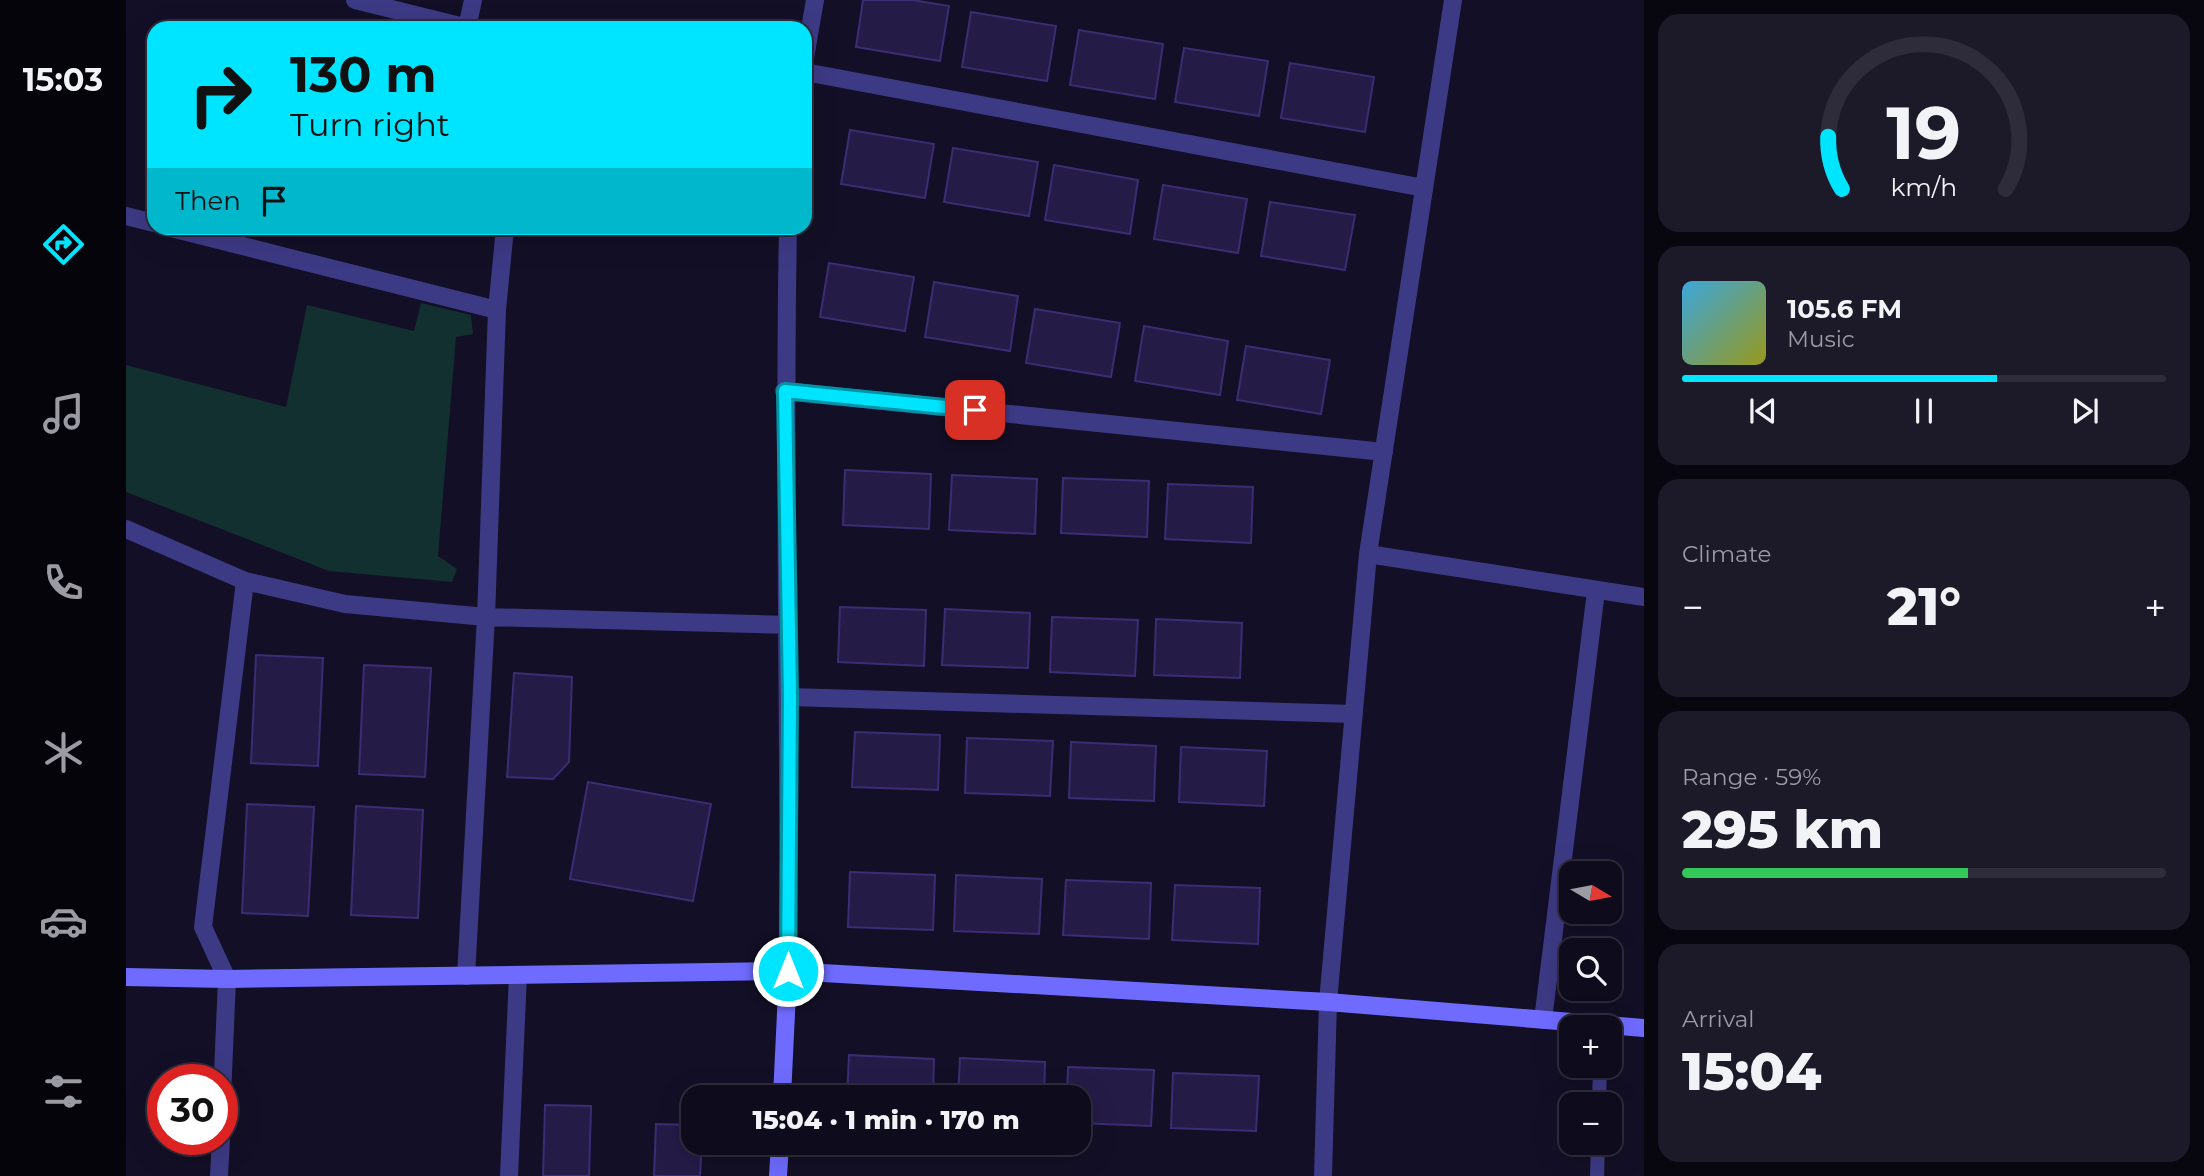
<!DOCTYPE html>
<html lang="en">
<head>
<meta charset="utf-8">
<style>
  :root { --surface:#0e0b1c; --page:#1c1929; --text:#f1f3f6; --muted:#9b9ba3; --line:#2e2b3b; --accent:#00e5ff }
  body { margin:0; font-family:Montserrat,sans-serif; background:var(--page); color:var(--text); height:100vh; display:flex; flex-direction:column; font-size:26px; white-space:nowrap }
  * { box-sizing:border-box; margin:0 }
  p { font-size:23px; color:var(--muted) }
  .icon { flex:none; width:38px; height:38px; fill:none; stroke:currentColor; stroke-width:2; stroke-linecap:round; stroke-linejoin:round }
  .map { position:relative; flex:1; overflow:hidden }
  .side { display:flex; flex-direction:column; gap:14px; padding:14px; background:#08060f; width:560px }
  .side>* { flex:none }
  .hud { position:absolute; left:21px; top:21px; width:665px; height:214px; border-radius:21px; box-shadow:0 7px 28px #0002,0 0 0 2px var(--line); background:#00e5ff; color:#111; overflow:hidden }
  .needle { width:46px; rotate:100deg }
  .fabs { position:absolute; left:1433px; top:861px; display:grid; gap:14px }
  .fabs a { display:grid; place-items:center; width:63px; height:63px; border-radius:14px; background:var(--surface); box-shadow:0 7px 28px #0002,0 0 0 2px var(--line); font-size:35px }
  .speed { position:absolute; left:21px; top:1064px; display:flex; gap:14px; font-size:35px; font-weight:700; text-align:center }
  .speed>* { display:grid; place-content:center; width:91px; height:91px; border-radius:50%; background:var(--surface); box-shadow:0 7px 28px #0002,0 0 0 2px var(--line); line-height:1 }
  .speed .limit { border:10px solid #d22; background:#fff; color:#111 }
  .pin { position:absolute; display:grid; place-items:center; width:60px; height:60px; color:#fff; margin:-30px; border-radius:14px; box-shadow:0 4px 10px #0006 }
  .me { position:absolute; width:77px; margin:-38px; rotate:0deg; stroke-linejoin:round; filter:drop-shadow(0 0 5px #0008) }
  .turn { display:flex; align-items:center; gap:24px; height:147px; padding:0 28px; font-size:32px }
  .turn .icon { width:91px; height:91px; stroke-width:2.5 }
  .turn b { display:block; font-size:49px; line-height:60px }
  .then { display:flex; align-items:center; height:66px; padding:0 28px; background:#0003; gap:14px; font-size:26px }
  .big { font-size:52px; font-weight:800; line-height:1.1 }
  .side .card { flex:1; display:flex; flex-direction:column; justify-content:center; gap:10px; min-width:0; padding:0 24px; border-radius:21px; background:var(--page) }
  .side .dial { align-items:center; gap:0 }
  .dial svg { height:182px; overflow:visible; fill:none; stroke:var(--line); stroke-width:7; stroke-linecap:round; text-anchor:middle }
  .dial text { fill:var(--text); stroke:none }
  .song { display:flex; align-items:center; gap:21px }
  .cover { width:84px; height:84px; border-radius:10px; background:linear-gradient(135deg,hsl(200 70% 55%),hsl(60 70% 35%)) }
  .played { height:7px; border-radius:4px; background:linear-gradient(90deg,var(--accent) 65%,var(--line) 65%) }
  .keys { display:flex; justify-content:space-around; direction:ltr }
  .heat { display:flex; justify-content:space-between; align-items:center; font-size:38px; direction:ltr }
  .charge { height:10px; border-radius:5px; background:linear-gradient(90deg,#34c759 59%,var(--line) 0) }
  .trip { position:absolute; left:555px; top:1085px; width:410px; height:70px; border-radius:21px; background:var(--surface); box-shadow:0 7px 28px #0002,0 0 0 2px var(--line); font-weight:800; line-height:70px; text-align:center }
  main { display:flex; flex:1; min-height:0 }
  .menu { display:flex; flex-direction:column; width:126px; justify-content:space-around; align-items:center; background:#06040b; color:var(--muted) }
  .menu .icon { width:49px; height:49px }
  .menu .selected { color:var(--accent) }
  .menu b { font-size:32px; color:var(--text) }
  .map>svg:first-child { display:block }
</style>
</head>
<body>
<main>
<nav class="menu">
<b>15:03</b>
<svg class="icon selected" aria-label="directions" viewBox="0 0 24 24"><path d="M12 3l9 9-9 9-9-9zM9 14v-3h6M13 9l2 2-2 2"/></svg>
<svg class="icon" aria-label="music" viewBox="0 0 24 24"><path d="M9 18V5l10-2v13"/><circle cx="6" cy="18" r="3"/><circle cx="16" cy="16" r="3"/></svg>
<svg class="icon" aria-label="phone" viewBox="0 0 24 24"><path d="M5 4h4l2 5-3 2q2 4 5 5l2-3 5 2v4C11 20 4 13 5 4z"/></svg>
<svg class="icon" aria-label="climate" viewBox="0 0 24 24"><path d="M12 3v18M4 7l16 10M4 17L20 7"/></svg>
<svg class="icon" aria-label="car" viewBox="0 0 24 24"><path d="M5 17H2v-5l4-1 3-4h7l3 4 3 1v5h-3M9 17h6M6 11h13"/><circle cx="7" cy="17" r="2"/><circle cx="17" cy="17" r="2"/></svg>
<svg class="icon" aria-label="filters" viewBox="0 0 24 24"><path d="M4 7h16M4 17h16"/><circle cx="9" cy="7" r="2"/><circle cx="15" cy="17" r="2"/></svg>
</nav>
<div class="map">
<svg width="1518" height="1176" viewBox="0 0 1518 1176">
  <rect width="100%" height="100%" fill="#130f26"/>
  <path fill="#12302f" d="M 295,303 L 345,315 L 347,334 L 330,337 L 312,556 L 331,569 L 326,582 L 203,571 L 0,492 L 0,365 L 160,407 L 181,305 L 288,331 Z"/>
  <path fill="#241b47" stroke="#3b2d73" stroke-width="2" d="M 737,0 L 786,0 L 823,6 L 814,61 L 730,47 Z
    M 845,12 L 930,26 L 921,81 L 836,67 Z
    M 953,30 L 1037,44 L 1029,99 L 944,85 Z
    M 1058,48 L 1142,61 L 1133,116 L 1049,102 Z
    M 1164,63 L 1248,77 L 1239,132 L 1155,118 Z
    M 724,130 L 808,144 L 799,198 L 715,184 Z
    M 827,148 L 912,162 L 903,216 L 818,202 Z
    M 928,165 L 1012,180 L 1004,234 L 919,220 Z
    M 1037,185 L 1121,199 L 1112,253 L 1028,239 Z
    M 1144,202 L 1229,215 L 1219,270 L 1135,256 Z
    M 703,263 L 788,277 L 779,331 L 694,317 Z
    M 808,282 L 892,296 L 884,351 L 799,337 Z
    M 909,309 L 994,323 L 985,377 L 900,363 Z
    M 1018,326 L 1102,341 L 1094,395 L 1009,381 Z
    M 1120,346 L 1204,360 L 1195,414 L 1111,400 Z
    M 719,470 L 805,474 L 803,529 L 717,525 Z
    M 826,475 L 911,479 L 909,534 L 823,530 Z
    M 937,478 L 1023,481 L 1021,537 L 935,533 Z
    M 1042,484 L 1127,487 L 1125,543 L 1039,539 Z
    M 714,607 L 800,610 L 798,666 L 712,662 Z
    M 819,609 L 904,613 L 902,668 L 816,665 Z
    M 926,617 L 1012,620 L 1009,676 L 924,672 Z
    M 1030,619 L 1116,623 L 1114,678 L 1028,675 Z
    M 130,655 L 197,658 L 192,766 L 125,763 Z
    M 238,665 L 305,668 L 299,777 L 233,774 Z
    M 388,673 L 446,677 L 443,762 L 427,779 L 381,777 Z
    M 729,732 L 814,735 L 812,790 L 726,787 Z
    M 841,738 L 927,741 L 924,796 L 839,793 Z
    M 945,742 L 1030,746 L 1028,801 L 943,798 Z
    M 1055,747 L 1141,751 L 1138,806 L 1053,802 Z
    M 462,782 L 585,804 L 567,901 L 444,879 Z
    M 121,804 L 188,807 L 182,916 L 116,913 Z
    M 230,806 L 297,810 L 292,918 L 225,915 Z
    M 724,872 L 809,875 L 807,930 L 722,927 Z
    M 830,875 L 916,879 L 913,934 L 828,931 Z
    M 940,880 L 1025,883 L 1023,939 L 937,935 Z
    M 1049,885 L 1134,888 L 1132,944 L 1046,940 Z
    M 723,1055 L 808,1059 L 807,1097 L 721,1097 Z
    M 834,1058 L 919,1062 L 918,1097 L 832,1097 Z
    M 942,1067 L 1028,1070 L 1025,1126 L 952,1123 L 952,1097 L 941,1097 Z
    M 1047,1073 L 1133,1076 L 1130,1131 L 1045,1128 Z
    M 419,1105 L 465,1106 L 463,1176 L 417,1176 Z
    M 530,1124 L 567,1125 L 567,1143 L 576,1143 L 574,1176 L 528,1176 Z"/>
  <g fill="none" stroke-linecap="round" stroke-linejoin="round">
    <path stroke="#3d3a85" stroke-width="14" d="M 1473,1104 L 1474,1066
      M 1471,1176 L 1472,1143"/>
    <path stroke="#3d3a85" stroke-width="18" d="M 229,0 L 342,28
      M 341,28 L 347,0
      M 679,58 L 689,0
      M 679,72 L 1298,188
      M 0,216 L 28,223
      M 45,228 L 371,310
      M 662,228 C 657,475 664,723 662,971
      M 658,391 L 1258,452
      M 0,529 L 119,581 L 219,604 L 360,617 L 662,625
      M 1242,554 L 1518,597
      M 664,697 L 1228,714
      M 340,976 L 360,617 L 371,310 L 379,228
      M 1417,1020 L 1470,591
      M 96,1097 L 101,979 L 77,927 L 119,581
      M 93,1176 L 95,1139
      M 383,1176 L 392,975
      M 1197,1176 L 1202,1002 L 1242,554 L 1327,0"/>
    <path stroke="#6f6bff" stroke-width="18" d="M 0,977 L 101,979 L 662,971 L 1202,1002 L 1518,1028
      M 656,1097 L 662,971
      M 652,1176 L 654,1143"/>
  </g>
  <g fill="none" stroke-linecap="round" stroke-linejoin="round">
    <defs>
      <path id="route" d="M 662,971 L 664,697 L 659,391 L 849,410"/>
    </defs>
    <use href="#route" stroke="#0095a6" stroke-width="18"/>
    <use href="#route" stroke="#00e5ff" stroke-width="12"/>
  </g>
</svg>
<div class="fabs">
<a><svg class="needle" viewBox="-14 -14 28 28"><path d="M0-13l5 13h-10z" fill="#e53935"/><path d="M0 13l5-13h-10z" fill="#9b9ba3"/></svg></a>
<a><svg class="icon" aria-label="search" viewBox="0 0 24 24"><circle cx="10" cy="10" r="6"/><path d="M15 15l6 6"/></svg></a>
<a>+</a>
<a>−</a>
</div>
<div class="speed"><div class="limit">30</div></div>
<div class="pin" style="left:849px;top:410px;background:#d93025"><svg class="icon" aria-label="arrive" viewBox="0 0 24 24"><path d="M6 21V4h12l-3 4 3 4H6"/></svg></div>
<svg class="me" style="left:662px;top:971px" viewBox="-20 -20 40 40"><circle r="17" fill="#00e5ff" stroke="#fff" stroke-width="3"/><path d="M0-11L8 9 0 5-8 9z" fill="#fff"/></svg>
<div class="trip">15:04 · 1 min · 170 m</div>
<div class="hud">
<div class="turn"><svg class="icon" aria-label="right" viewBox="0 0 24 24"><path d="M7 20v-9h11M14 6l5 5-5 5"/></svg><div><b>130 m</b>Turn right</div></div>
<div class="then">Then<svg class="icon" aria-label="arrive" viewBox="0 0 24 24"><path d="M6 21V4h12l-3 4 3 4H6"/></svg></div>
</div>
</div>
<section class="side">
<div class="card dial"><svg viewBox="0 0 100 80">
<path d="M14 69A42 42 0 1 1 86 69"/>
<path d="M14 69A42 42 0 0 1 8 46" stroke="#00e5ff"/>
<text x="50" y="56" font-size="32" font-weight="700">19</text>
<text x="50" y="72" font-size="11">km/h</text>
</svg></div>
<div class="card">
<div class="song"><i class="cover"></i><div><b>105.6 FM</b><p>Music</p></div></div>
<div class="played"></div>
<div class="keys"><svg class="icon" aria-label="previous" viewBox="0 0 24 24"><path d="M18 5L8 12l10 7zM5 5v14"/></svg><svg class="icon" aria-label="pause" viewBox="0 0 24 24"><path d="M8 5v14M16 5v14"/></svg><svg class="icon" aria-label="next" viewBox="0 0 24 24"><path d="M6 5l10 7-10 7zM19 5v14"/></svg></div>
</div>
<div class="card"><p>Climate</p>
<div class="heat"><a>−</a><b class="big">21°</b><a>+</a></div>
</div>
<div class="card"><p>Range · 59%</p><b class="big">295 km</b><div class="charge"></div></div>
<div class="card"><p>Arrival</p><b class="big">15:04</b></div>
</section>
</main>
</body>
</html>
